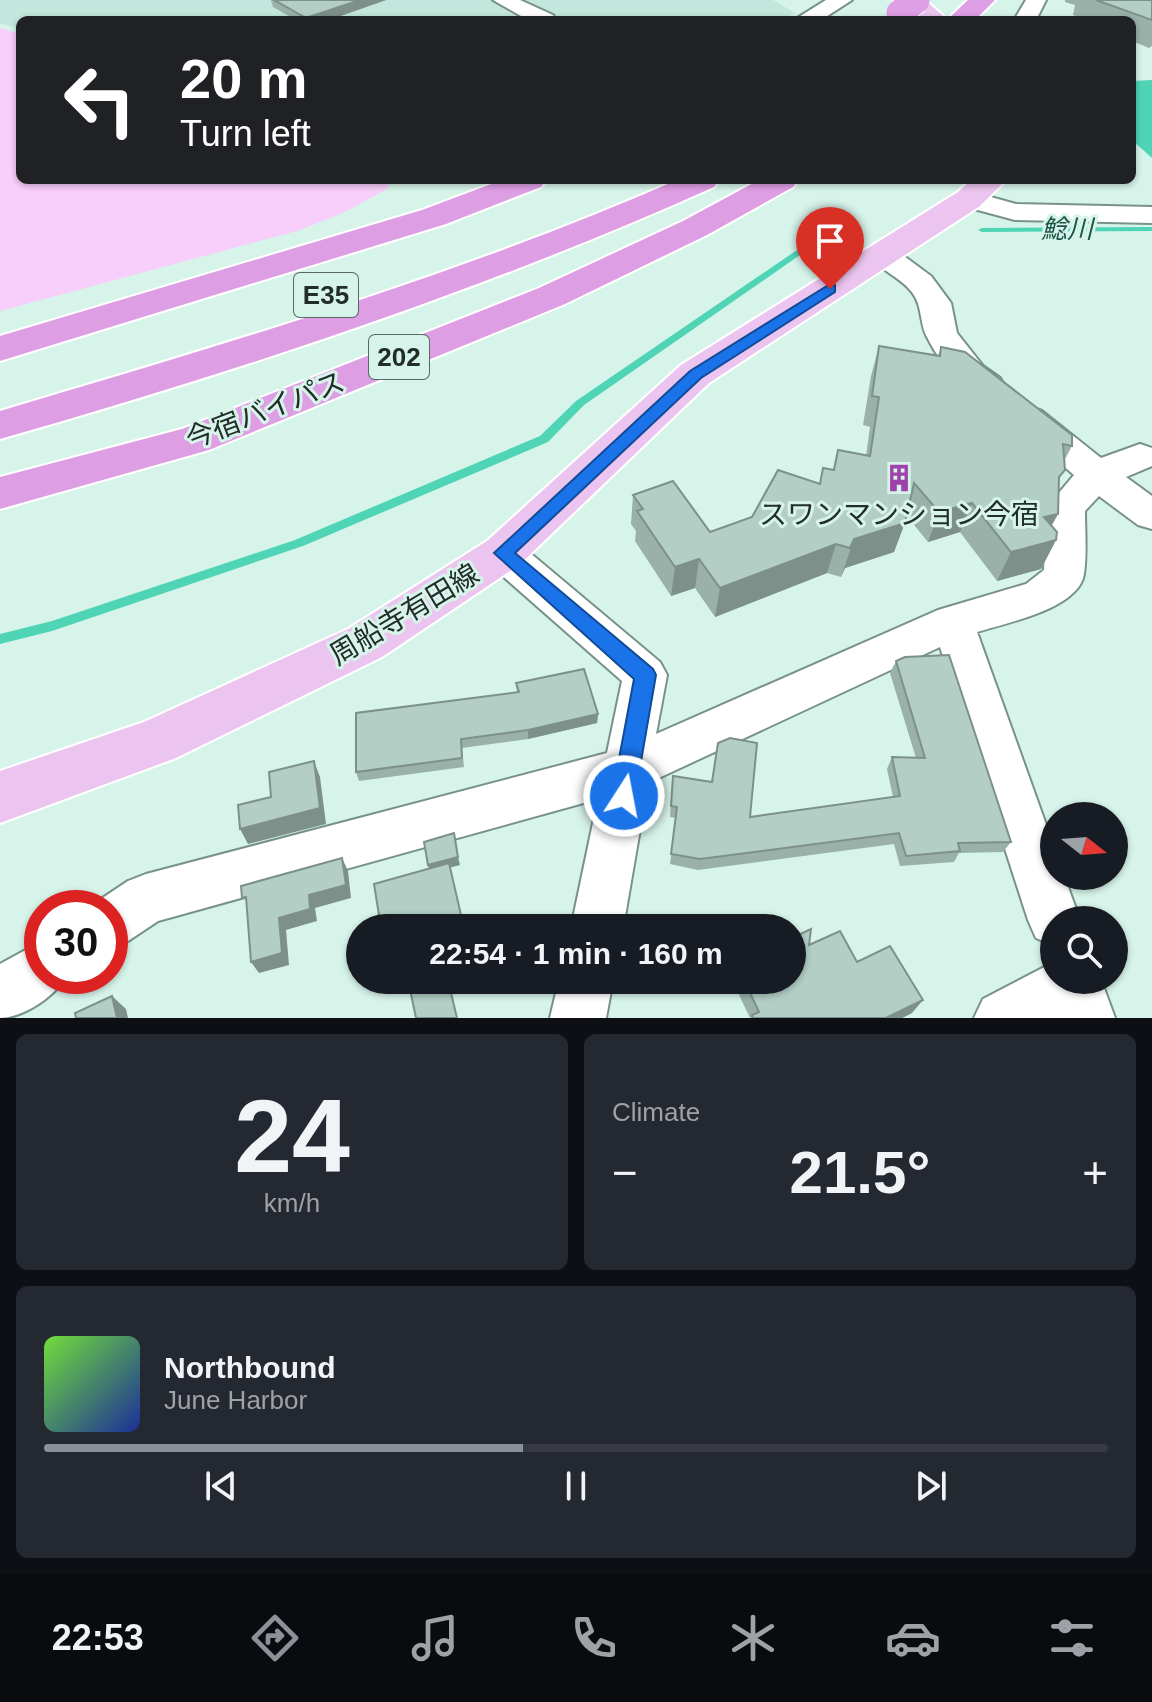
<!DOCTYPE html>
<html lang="en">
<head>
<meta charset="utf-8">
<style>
  :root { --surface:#171b24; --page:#242831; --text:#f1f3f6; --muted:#9ea1a6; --line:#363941; --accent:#8c9099 }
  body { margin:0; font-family:Arial,"Noto Sans JP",sans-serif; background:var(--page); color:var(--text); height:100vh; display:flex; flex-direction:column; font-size:30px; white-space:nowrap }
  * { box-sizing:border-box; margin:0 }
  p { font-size:26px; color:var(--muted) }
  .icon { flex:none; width:44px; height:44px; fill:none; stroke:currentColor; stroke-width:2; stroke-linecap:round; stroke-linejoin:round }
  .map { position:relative; height:1018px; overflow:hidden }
  .details { display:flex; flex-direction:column; gap:16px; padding:16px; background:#0d0f14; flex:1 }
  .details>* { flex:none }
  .guide { position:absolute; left:16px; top:16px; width:1120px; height:168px; border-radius:12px; box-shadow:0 2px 6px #0004; background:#202124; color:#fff; overflow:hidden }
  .needle { width:52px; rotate:107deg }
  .buttons { position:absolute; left:1040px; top:802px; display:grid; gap:16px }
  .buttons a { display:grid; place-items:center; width:88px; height:88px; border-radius:50%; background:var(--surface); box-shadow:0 2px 6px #0004; font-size:40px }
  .speed { position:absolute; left:24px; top:890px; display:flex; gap:16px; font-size:40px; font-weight:700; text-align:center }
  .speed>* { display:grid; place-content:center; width:104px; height:104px; border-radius:50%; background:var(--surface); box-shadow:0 2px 6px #0004; line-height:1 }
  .speed .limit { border:12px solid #d22; background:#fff; color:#111 }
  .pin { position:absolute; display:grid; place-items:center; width:68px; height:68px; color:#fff; margin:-82px -34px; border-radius:50% 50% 50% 0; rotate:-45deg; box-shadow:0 0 8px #0007 }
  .pin .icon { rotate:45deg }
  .me { position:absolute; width:88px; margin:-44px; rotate:11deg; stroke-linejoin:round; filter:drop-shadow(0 0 6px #0008) }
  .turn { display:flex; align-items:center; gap:28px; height:168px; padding:0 32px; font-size:36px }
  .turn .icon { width:104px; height:104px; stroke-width:2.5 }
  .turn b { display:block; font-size:56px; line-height:68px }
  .big { font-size:60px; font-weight:800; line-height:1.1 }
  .details .card { flex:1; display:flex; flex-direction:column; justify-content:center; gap:12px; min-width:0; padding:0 28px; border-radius:12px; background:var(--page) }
  .details .dial { align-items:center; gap:0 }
  .dial b { font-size:104px; line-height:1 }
  .song { display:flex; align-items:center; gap:24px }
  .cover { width:96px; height:96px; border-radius:12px; background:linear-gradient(135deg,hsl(100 70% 55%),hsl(230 70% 35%)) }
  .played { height:8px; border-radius:4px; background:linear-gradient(90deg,var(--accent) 45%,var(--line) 45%) }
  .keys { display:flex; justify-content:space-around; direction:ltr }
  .heat { display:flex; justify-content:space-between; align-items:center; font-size:44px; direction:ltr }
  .details .tiles { flex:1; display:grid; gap:16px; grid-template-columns:1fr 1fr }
  .card:last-child { grid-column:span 2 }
  .trip { position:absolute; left:346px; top:914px; width:460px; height:80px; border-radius:40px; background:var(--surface); box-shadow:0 2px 6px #0004; font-weight:800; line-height:80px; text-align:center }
  .menu { display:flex; height:128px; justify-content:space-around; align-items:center; background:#090b0e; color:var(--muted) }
  .menu .icon { width:56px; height:56px }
  .menu .selected { color:var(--accent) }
  .menu b { font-size:36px; color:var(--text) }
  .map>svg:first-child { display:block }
</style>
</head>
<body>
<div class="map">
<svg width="1152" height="1018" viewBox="0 0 1152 1018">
  <rect width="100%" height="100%" fill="#d7f4ea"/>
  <path fill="#c3e7dc" d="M 0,0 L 773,0 L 795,13 L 780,20 L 20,20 L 20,29 L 0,23 Z"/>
  <path fill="#f8cefb" d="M 0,28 L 20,34 L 20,180 L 390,180 L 387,189 L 343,213 L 297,231 L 0,311 Z"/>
  <path fill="#4fd5b5" d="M 1152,80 L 1152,158 L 1132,140 L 1132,81 Z"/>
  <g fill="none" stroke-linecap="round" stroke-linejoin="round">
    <path fill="#4fd5b5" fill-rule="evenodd" d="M 1152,227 L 1152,231 L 982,232 L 978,230 L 982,228 Z
      M 797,250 L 800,251 L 800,255 L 584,405 L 548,442 L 303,546 L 52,631 L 0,644 L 0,634 L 52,621 L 295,540 L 540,436 L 576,401 Z"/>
    <defs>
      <path id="minor" d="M 493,0 L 520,0 L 553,15 L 556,20 L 528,20 Z
        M 826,0 L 852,0 L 821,20 L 794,20 Z
        M 1026,0 L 1046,0 L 1036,20 L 1014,20 Z
        M 969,191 L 1016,204 L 1152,207 L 1152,223 L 1015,220 L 959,205 L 955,199 L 959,193 Z
        M 883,245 L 893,248 L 931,276 L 951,303 L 957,333 L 983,366 L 1000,378 L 1005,386 L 1000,394 C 968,403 940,363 927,337 C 919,322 923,305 911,291 C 899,276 879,270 868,254 L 873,248 Z
        M 1030,407 L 1042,411 L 1101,458 L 1140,444 L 1152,448 L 1152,466 L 1126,477 L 1152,496 L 1152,529 L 1138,525 L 1099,496 L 1085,511 C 1085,531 1087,554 1084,574 C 1079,609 1005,623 977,632 L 1054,847 L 1054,876 L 1064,876 L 1080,920 L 1054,920 L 1054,946 L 1036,938 L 1028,920 L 940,647 L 648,783 L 623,928 L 571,928 L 598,799 L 158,921 L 128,941 L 110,949 L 110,908 L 90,908 L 92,905 L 128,881 L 146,874 L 607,753 L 622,681 L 489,564 L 483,553 L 489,542 L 503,538 L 517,542 L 660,662 L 667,675 L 656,734 L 938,610 L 1026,584 L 1044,570 L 1047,507 L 1074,475 L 1018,427 L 1013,419 L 1018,411 Z
        M 42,941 L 42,976 L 65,976 C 57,996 22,1018 0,1018 L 0,964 Z
        M 1054,962 L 1054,980 L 1101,980 L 1115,1018 L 974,1018 L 983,999 Z
        M 559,980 L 613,980 L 606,1018 L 550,1018 Z"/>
      <path id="major" d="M 898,0 L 925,0 L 948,20 L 920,20 Z
        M 971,180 L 1006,180 L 980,206 L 709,383 L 519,565 L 382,657 L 176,758 L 0,823 L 0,771 L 144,722 L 348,629 L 487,541 L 681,365 L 958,192 Z"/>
      <path id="highway" d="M 968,0 L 995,0 L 975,20 L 947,20 Z
        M 502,180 L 546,180 L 541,187 L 446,224 L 0,361 L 0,336 L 422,210 Z
        M 677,180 L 719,180 L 714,187 C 484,290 243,370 0,439 L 0,411 C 229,343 457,276 677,180 Z
        M 759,180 L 798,180 L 793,187 L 707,235 L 565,304 L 209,450 L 0,509 L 0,477 L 182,429 L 539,288 L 683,221 Z"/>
    </defs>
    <use href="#minor" stroke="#78928a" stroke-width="4"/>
    <use href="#major" stroke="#fff" stroke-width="4"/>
    <use href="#highway" stroke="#fff" stroke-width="4"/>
    <use href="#minor" fill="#fff" fill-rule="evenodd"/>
    <use href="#major" fill="#ebc5ef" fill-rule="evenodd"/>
    <use href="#highway" fill="#de9ee4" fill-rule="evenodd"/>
    <defs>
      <path id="highway-bridge" d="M 900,13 L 916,0"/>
    </defs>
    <use href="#highway-bridge" stroke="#fff" stroke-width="29" stroke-linecap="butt"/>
    <use href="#highway-bridge" stroke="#de9ee4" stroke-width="27"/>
  </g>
  <path fill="#99b1a9" d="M 271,0 L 386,0 L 329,20 L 296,20 L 273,7 Z
    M 1065,0 L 1152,0 L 1152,46 L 1149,48 L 1132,41 L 1132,20 L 1081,20 L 1081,18 L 1073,15 L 1075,5 L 1065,2 Z
    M 879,346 L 938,356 L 941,347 L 1072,446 L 1064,461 L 1059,481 L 1058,514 L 1051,526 L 1056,540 L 1041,569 L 997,581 L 960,532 L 928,542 L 906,515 L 894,552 L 845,568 L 841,577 L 827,573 L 715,617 L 695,588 L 671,596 L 635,541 L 636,531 L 631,524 L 633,495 L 710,532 L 752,517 L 819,484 L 833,470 L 838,450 L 866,456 L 870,427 L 863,425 L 871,376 Z
    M 896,661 L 1011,842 L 1003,852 L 959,853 L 954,862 L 900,866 L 894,844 L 698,870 L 670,864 L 676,818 L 670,817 L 673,776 L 712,782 L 718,743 L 750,817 L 893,797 L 887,769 L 892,757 L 916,758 L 890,673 Z
    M 516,683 L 598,714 L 597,723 L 528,739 L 462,748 L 464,767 L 359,781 L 356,772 L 517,693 Z
    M 857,962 L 912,1013 L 902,1018 L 750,1018 L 732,980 L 792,980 Z"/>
  <path fill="#7d908a" d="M 360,0 L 386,0 L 329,20 L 307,20 L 306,18 Z
    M 972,503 L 960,532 L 928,542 L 939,512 Z
    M 1058,514 L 1042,543 L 1044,517 Z
    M 905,523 L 894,552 L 845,568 L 841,577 L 854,539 Z
    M 1056,540 L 1041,569 L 997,581 L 1011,552 Z
    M 836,544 L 827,573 L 715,617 L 720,588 Z
    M 699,559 L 695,588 L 671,596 L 675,567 Z
    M 598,714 L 597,723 L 528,739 L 528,730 Z
    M 314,761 L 320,777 L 326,824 L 248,844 L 240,829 Z
    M 458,857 L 460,865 L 430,873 L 428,865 Z
    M 342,858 L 348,871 L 351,898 L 315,908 L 317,921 L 286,930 L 289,965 L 259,973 L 251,962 L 279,918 L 309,895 Z
    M 390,980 L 409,980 L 412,987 L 395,992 Z
    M 112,996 L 126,1009 L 128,1018 L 117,1018 Z
    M 923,1000 L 912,1013 L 902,1018 L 886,1018 Z"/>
  <path fill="#b2cec5" stroke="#7d908a" stroke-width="2" d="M 274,0 L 360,0 L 306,18 Z
    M 1096,0 L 1152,0 L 1152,20 Z
    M 879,346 L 940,356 L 941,347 L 965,352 L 1072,435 L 1072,446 L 1063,444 L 1065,470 L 1059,477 L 1058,514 L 1044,517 L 1057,532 L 1056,540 L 1011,552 L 972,503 L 939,512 L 914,483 L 905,523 L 854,539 L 850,548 L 836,544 L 720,588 L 699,559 L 675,567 L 637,511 L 643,509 L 633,495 L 673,481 L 710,532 L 752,517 L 778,470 L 820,484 L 823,468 L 834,470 L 838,450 L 870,456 L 879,397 L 872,396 Z
    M 949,655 L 1011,842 L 958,843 L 960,851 L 906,856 L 899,833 L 700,859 L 671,854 L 677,807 L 671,806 L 673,776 L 712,782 L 718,743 L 730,738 L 757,743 L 750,817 L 900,796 L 892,757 L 925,758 L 896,661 L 905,657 Z
    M 584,669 L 598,714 L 528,730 L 461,739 L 462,758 L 356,772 L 356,713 L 519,692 L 516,683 Z
    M 314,761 L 320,808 L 240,829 L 238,805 L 271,797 L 269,772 Z
    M 454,833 L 458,857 L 428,865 L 424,842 Z
    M 342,858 L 346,885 L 309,895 L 310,909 L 279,918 L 282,953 L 251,962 L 246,897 L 242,898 L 241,886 Z
    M 449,863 L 464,928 L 381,928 L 374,884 Z
    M 811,929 L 809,945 L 840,931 L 857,962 L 890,946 L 923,1000 L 886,1018 L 753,1018 L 752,1015 L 759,1012 L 744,980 L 792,980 L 792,938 Z
    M 408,980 L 448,980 L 457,1018 L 416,1018 Z
    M 112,996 L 117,1018 L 76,1018 L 75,1013 Z"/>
  <path fill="#1a73e8" stroke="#114b97" stroke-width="2" d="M 830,284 L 835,285 L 835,292 L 701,378 L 515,553 L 653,669 L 656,675 L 635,796 L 632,803 L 624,806 L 616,803 L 612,796 L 634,679 L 494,553 L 690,371 Z"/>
  <defs>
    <symbol id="building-bare" viewBox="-9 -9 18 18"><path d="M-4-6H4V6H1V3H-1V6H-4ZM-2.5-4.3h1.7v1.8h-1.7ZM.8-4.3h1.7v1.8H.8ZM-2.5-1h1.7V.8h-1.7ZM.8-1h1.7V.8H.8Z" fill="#9f41aa" stroke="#d7f4ea" stroke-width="2.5" paint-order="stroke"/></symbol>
  </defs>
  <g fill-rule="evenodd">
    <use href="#building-bare" x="879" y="458" width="40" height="40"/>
  </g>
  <g text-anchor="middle" stroke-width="6" stroke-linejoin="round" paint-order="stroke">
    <g font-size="26" font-style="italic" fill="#1d5447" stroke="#d7f4ea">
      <text x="1067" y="238">鯰川</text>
    </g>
    <g fill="#d7f4ea" stroke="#586863" stroke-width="2">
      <rect x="294" y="273" width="64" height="44" rx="6"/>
      <rect x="369" y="335" width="60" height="44" rx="6"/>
    </g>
    <g font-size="26" font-weight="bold" fill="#222c29">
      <text x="326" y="304">E35</text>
      <text x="399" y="366">202</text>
    </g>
    <g font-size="28" fill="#222c29" stroke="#d7f4ea">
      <text transform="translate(265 410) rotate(-21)" y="10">今宿バイパス</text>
      <text transform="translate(404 614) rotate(-31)" y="10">周船寺有田線</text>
    </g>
    <g font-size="28" fill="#222c29" stroke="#d7f4ea">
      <text x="899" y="524">スワンマンション今宿</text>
    </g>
  </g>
</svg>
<div class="buttons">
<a><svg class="needle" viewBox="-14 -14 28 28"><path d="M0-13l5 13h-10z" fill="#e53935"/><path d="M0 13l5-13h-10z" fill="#9ea1a6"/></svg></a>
<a><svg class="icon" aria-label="search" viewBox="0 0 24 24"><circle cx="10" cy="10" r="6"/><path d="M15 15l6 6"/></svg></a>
</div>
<div class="speed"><div class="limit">30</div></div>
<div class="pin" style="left:830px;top:289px;background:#d93025"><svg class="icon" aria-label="arrive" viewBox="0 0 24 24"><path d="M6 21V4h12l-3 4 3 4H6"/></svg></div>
<svg class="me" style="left:624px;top:796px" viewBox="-20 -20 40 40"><circle r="17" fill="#1a73e8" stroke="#fff" stroke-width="3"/><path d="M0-11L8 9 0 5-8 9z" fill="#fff"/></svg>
<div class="trip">22:54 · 1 min · 160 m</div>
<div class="guide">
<div class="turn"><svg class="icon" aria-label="left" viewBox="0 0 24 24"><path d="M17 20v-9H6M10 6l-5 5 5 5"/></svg><div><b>20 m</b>Turn left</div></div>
</div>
</div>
<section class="details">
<div class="tiles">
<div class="card dial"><b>24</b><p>km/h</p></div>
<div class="card"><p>Climate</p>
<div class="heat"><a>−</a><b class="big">21.5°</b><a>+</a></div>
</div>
<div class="card">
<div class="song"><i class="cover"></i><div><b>Northbound</b><p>June Harbor</p></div></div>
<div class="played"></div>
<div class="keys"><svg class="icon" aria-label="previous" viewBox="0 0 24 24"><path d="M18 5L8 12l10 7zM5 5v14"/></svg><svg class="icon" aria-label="pause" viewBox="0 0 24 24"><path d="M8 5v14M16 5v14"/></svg><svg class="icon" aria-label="next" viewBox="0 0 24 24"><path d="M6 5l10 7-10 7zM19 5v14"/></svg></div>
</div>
</div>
</section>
<nav class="menu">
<b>22:53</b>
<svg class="icon selected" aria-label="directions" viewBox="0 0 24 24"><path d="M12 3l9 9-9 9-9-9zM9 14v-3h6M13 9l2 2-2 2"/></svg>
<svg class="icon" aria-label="music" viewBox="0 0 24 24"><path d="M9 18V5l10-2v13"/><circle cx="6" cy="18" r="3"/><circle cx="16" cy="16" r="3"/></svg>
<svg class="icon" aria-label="phone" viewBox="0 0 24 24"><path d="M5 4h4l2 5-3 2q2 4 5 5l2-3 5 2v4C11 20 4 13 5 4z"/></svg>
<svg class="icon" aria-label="climate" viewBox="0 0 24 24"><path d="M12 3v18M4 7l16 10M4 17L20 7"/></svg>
<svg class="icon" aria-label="car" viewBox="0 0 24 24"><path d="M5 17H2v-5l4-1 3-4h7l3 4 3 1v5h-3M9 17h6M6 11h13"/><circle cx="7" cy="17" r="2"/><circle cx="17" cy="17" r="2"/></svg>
<svg class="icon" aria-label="filters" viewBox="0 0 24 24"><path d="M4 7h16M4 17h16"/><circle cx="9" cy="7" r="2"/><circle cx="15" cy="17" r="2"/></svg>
</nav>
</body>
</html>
